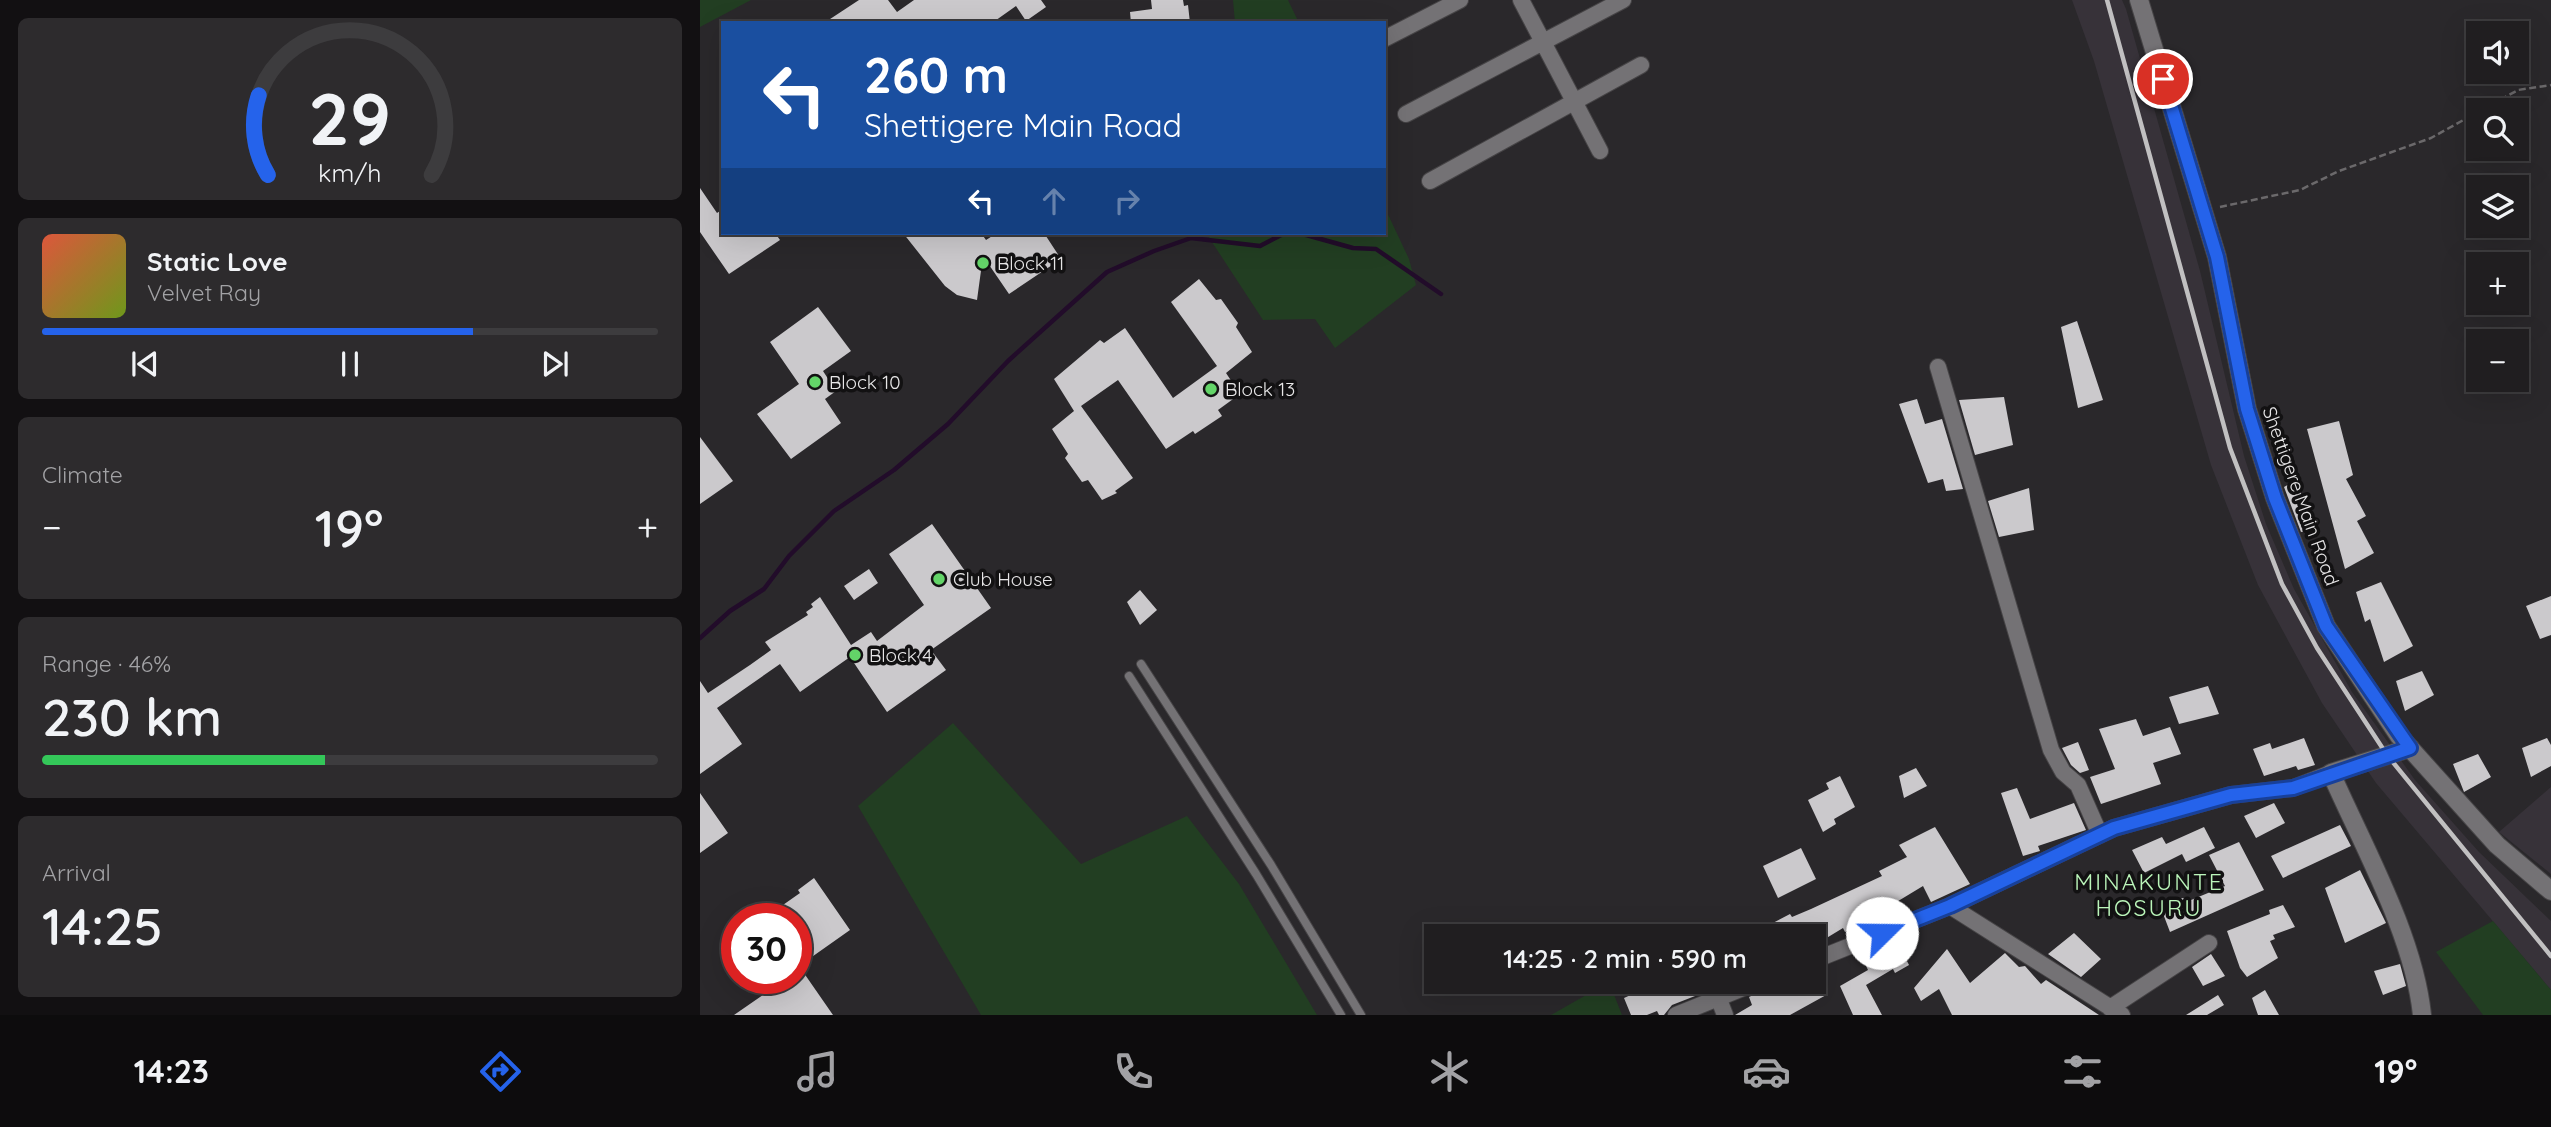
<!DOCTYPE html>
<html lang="en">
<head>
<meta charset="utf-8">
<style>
  :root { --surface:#201e20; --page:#2d2b2d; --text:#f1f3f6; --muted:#a2a2a5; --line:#3d3c3e; --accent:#2563eb }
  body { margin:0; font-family:Quicksand,sans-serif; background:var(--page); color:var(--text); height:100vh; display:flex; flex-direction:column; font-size:26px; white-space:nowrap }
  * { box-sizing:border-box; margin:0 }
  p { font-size:23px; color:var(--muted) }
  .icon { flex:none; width:38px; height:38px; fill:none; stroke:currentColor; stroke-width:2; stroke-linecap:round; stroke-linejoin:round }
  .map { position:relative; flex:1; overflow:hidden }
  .details { display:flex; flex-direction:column; gap:18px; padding:18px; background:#121012; width:700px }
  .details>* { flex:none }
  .hud { position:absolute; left:21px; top:21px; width:665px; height:214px; border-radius:0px; box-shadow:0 7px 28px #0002,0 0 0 2px var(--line); background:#1a4fa0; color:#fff; overflow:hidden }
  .tools { position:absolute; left:1766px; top:21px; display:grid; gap:14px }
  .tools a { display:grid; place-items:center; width:63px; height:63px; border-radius:0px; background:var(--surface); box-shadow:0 7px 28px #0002,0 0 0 2px var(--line); font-size:35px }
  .speed { position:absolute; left:21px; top:903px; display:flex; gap:14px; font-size:35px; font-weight:700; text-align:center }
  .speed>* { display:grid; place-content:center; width:91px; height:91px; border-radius:50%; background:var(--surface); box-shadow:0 7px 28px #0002,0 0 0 2px var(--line); line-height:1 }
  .speed .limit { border:10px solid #d22; background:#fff; color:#111 }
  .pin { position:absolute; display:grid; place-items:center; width:60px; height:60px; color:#fff; margin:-30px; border:4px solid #fff; border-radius:50%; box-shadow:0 2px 7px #0007 }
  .me { position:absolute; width:77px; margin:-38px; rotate:68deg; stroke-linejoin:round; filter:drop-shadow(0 0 5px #0008) }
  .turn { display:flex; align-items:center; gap:24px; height:147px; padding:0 28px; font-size:32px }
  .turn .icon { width:91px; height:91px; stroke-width:2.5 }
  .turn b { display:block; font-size:49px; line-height:60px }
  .lanes { display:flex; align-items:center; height:66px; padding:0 28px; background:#0003; justify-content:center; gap:35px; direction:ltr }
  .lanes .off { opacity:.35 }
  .big { font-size:52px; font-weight:600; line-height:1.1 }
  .details .tile { flex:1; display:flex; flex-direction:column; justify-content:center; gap:10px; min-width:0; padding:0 24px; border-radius:10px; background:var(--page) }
  .details .dial { align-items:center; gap:0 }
  .dial svg { height:182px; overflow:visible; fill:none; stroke:var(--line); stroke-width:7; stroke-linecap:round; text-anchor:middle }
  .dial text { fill:var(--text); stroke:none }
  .song { display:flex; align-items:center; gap:21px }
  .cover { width:84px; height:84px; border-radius:10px; background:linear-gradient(135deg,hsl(10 70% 55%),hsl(80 70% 35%)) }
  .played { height:7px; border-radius:4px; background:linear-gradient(90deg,var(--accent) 70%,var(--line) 70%) }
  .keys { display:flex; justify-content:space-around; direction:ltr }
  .heat { display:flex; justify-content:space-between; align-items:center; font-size:38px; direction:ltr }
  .charge { height:10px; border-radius:5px; background:linear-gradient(90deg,#34c759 46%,var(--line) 0) }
  .trip { position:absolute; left:724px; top:924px; width:402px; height:70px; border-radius:0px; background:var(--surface); box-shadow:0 7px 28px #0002,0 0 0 2px var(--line); font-weight:600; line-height:70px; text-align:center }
  .tabs { display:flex; height:112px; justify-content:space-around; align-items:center; background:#0d0c0d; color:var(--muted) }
  .tabs .icon { width:49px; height:49px }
  .tabs .current { color:var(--accent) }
  .tabs b { font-size:32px; color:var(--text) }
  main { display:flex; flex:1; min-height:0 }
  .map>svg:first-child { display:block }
</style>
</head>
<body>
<main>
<section class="details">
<div class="tile dial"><svg viewBox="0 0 100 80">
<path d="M14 69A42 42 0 1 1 86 69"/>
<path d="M14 69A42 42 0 0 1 10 34" stroke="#2563eb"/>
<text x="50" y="56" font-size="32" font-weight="700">29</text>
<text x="50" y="72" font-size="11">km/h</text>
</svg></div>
<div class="tile">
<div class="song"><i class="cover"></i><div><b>Static Love</b><p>Velvet Ray</p></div></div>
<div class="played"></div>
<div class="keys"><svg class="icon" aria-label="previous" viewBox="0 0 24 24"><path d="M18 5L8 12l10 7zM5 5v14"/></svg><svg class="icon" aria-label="pause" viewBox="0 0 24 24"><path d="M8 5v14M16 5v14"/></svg><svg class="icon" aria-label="next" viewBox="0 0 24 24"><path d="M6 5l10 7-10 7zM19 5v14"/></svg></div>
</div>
<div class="tile"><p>Climate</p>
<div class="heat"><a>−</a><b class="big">19°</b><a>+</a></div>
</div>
<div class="tile"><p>Range · 46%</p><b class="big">230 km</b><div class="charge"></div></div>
<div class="tile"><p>Arrival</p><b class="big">14:25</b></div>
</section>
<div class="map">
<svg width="1851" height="1015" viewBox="0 0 1851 1015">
  <rect width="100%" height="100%" fill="#2a282b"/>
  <path fill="#373239" d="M 1372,0 L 1422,0 L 1426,9 L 1500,271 L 1544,456 L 1566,524 L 1594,589 L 1652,692 L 1715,780 L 1779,852 L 1851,921 L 1851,990 L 1676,783 L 1622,703 L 1558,585 L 1511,465 L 1394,61 Z
    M 1851,787 L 1851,874 L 1799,832 Z"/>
  <path fill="#223e22" d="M 0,0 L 51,0 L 0,27 Z
    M 533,0 L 588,0 L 599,23 L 535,23 Z
    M 684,206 L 709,259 L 716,285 L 635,348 L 615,319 L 563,320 L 506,233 L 684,233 Z
    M 253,723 L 381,864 L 487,816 L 539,884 L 617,1015 L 281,1015 L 158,806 Z
    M 1793,921 L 1851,990 L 1851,1015 L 1783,1015 L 1736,952 Z
    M 909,982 L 922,1015 L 851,1015 Z"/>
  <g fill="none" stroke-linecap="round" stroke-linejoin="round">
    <path stroke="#220c2a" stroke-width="4.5" d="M 599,233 L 653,248 L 676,249 L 741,294
      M 0,638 L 30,611 L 64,589 L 89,556 L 134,511 L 194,470 L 248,424 L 308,361 L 407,272 L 454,251 L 491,238 L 560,246 L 585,233"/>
  </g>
  <path fill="#cbc9cc" d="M 159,0 L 188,0 L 197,12 L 214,0 L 341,0 L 346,7 L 326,21 L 316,6 L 292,23 L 124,23 Z
    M 451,0 L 483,0 L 484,6 L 488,5 L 490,23 L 431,23 L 430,12 L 452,9 Z
    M 0,188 L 17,213 L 23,209 L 23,233 L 75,233 L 80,240 L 29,274 L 0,232 Z
    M 203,233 L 281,233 L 286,240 L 297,233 L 344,233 L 361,259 L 309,294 L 283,256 L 277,300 L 257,295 L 245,286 Z
    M 499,279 L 516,300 L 521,299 L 538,323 L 536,327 L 552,352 L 526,373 L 540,394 L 518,410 L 522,416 L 495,434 L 493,431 L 466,449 L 418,380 L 381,406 L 433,478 L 415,491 L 417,493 L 402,500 L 388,480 L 382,482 L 365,458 L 368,454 L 352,429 L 374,411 L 354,379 L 400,340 L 404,343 L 425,328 L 473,398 L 517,366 L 471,302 Z
    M 118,307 L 151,351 L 123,371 L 136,391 L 125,399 L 141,423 L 91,459 L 57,414 L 99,384 L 70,342 Z
    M 1377,321 L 1403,400 L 1378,408 L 1361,327 Z
    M 1304,397 L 1313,445 L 1275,455 L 1259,400 Z
    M 1217,399 L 1225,424 L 1242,419 L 1263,489 L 1246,491 L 1243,479 L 1228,483 L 1199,404 Z
    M 1639,421 L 1653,475 L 1646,479 L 1666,516 L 1657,521 L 1674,553 L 1645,569 L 1607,429 Z
    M 0,437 L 33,481 L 0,504 Z
    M 1597,480 L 1612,530 L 1601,532 L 1584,487 Z
    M 1329,488 L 1334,530 L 1299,537 L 1288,501 Z
    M 232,524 L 291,608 L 231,650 L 246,670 L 187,712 L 150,657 L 100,692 L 80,664 L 17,708 L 42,744 L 0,774 L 0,681 L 8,693 L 50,665 L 71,650 L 65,642 L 108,615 L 106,612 L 113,607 L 111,604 L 120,597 L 151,645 L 171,632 L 177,641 L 224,605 L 189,554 Z
    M 169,569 L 178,583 L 154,600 L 144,586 Z
    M 1681,582 L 1713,646 L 1684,662 L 1670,619 L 1665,622 L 1656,592 Z
    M 440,590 L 457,610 L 440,625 L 427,602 Z
    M 1851,596 L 1851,635 L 1840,639 L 1826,606 Z
    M 1722,671 L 1734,695 L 1705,711 L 1696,681 Z
    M 1508,686 L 1519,714 L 1479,724 L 1469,697 Z
    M 1436,719 L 1443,736 L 1470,727 L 1481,754 L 1453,763 L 1461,784 L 1401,804 L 1390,777 L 1415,769 L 1399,729 Z
    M 1604,738 L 1615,765 L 1598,770 L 1596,766 L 1564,776 L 1553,749 L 1570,743 L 1572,749 Z
    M 1847,738 L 1851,745 L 1851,766 L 1831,777 L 1822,748 Z
    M 1378,742 L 1389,770 L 1380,773 L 1371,765 L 1362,748 Z
    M 1778,754 L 1791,777 L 1764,792 L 1753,764 Z
    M 1216,768 L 1227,786 L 1204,798 L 1199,776 Z
    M 1140,776 L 1155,807 L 1134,819 L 1136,824 L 1123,832 L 1108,800 L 1129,789 L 1126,783 Z
    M 1317,788 L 1330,819 L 1374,803 L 1386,830 L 1338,846 L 1340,851 L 1323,856 L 1301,793 Z
    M 0,793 L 28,833 L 0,853 Z
    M 1574,803 L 1585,823 L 1556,838 L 1544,816 Z
    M 1640,825 L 1651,846 L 1583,878 L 1571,856 Z
    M 1235,827 L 1270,884 L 1231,902 L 1223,886 L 1185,909 L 1186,912 L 1173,920 L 1171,917 L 1145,932 L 1143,928 L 1115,945 L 1115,936 L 1048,936 L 1090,914 L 1092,917 L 1111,909 L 1182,876 L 1179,871 L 1207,857 L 1199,845 Z
    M 1504,827 L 1515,848 L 1486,862 L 1482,854 L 1444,873 L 1432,850 L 1462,837 L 1466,844 Z
    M 1539,842 L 1564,890 L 1470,932 L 1459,903 L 1483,898 L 1491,900 L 1525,886 L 1509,855 Z
    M 1101,848 L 1116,879 L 1078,898 L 1063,866 Z
    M 1660,870 L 1686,923 L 1645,943 L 1625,888 Z
    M 114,878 L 150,930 L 99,966 L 133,1015 L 34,1015 L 79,984 L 75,978 L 96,978 L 96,919 L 63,919 L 100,893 L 98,890 Z
    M 1583,905 L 1595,927 L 1573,935 L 1575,939 L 1570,941 L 1578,958 L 1547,977 L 1540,968 L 1527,931 L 1570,914 L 1569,910 Z
    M 1374,933 L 1401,959 L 1381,977 L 1348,954 Z
    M 1196,939 L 1209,965 L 1195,973 L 1193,969 L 1166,985 L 1182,1015 L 1153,1015 L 1140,986 L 1168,970 L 1160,953 Z
    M 1247,949 L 1270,983 L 1305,953 L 1319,967 L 1325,966 L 1341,984 L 1346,980 L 1399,1015 L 1252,1015 L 1239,989 L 1221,1001 L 1214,988 Z
    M 1511,954 L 1525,976 L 1503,986 L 1492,967 Z
    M 1700,964 L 1706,986 L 1683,995 L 1674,971 Z
    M 952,982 L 1031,982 L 972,1005 L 964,1015 L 959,1015 L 957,1011 L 947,1015 L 931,1015 L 924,998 L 946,988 L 945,985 Z
    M 1068,982 L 1122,982 L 1128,994 L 1090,1015 L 1035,1015 L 1052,1005 L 1049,997 L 1066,989 Z
    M 1565,990 L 1579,1015 L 1558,1015 L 1552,998 Z
    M 1518,995 L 1524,1005 L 1507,1015 L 1486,1015 Z"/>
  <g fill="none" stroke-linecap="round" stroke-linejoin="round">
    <defs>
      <path id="service" d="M 441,664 L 571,865 L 661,1015
        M 429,676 L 556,874 L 641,1015"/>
      <path id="minor" d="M 821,0 L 900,151
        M 684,39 L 760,0
        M 706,114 L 923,0
        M 730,181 L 941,65
        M 1238,367 L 1351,750 L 1363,772 L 1378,785 L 1400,835
        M 1250,906 L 1414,828 L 1531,795 L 1593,788 L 1631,773
        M 1115,960 L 1250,906 L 1422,1015
        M 1018,997 L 1025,1015
        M 1410,1008 L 1509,943
        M 976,1015 L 1058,982"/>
      <path id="tertiary" d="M 1710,748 L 1631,773 C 1663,846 1714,936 1722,1015"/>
      <path id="secondary" d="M 1439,0 L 1517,257 L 1547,409 L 1575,498 L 1626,626 L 1699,736 L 1797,845 L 1851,891"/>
    </defs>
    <use href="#service" stroke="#464446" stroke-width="10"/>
    <use href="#minor" stroke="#464446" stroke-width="18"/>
    <use href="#tertiary" stroke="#464446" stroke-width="20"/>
    <use href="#secondary" stroke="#464446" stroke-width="20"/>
    <path stroke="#6b696b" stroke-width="2.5" stroke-dasharray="7 3.5" stroke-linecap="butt" d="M 1782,110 L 1818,90 L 1851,85
      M 1520,207 L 1600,190 L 1639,171 L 1731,138 L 1778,112"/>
    <use href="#service" stroke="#747275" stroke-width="8"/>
    <use href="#minor" stroke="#747275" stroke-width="16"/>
    <use href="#tertiary" stroke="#747275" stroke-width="18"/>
    <use href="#secondary" stroke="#747275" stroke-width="18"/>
    <path stroke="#c1c0c1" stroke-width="4.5" d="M 1407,0 L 1530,448 L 1582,584 L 1617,648 L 1687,755 L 1851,956"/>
  </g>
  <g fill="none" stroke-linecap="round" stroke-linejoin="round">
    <defs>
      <path id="route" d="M 1182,933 L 1250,906 L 1414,828 L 1531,795 L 1593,788 L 1710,748 L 1626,626 L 1575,498 L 1547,409 L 1517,257 L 1463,79"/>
    </defs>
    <use href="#route" stroke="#184099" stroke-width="18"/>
    <use href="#route" stroke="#2563eb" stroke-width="12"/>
  </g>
  <g fill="#63d468" stroke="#121112" stroke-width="2.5">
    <circle cx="283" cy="263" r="7"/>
    <circle cx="115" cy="382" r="7"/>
    <circle cx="511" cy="389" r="7"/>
    <circle cx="239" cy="579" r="7"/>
    <circle cx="155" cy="655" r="7"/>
  </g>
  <g text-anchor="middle" stroke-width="7" stroke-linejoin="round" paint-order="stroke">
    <g font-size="19" fill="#e7e6e7" stroke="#121112" text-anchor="start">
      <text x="297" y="270">Block 11</text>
      <text x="129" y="389">Block 10</text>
      <text x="525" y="396">Block 13</text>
      <text x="253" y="586">Club House</text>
      <text x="169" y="662">Block 4</text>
    </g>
    <g font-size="19" fill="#e7e6e7" stroke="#121112">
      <text transform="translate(1601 496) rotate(70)" y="7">Shettigere Main Road</text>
    </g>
    <g font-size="23" letter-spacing="2" fill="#bbf6ba" stroke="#121112">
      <text x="1449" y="890">MINAKUNTE<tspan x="1449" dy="26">HOSURU</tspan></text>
    </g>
  </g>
</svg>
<div class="tools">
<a><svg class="icon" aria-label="sound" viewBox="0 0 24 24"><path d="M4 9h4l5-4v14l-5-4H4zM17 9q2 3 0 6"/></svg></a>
<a><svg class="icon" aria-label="search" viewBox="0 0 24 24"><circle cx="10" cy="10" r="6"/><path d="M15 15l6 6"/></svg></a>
<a><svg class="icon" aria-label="layers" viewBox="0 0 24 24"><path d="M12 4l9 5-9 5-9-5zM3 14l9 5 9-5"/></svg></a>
<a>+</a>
<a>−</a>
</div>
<div class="speed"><div class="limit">30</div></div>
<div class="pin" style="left:1463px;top:79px;background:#d93025"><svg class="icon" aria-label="arrive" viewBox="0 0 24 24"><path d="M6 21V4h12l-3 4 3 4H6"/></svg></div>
<svg class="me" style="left:1182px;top:933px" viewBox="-20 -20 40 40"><circle r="19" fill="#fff"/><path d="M0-13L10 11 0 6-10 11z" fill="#2563eb"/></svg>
<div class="trip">14:25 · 2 min · 590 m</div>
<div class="hud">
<div class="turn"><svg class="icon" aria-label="left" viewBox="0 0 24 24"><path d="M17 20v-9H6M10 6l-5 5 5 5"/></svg><div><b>260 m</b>Shettigere Main Road</div></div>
<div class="lanes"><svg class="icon" aria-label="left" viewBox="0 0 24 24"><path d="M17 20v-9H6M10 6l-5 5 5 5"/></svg><svg class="icon off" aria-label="ahead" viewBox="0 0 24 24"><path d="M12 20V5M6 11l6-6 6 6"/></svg><svg class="icon off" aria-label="right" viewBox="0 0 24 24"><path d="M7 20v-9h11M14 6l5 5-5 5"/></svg></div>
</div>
</div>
</main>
<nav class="tabs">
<b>14:23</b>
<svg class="icon current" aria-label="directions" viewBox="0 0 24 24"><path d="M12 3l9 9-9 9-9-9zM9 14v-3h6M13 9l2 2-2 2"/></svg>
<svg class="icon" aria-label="music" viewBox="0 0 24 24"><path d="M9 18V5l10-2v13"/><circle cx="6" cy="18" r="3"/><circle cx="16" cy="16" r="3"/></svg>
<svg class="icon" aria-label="phone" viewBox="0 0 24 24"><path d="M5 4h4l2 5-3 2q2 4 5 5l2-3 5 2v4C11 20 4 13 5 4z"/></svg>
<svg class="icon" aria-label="climate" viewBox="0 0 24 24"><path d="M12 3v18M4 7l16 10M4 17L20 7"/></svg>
<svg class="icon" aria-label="car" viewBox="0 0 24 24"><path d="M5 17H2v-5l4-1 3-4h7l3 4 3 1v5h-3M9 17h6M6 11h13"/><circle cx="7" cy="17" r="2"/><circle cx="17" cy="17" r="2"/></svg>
<svg class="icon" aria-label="filters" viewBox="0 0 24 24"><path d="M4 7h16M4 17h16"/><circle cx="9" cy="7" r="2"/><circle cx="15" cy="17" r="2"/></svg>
<b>19°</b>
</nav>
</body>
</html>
